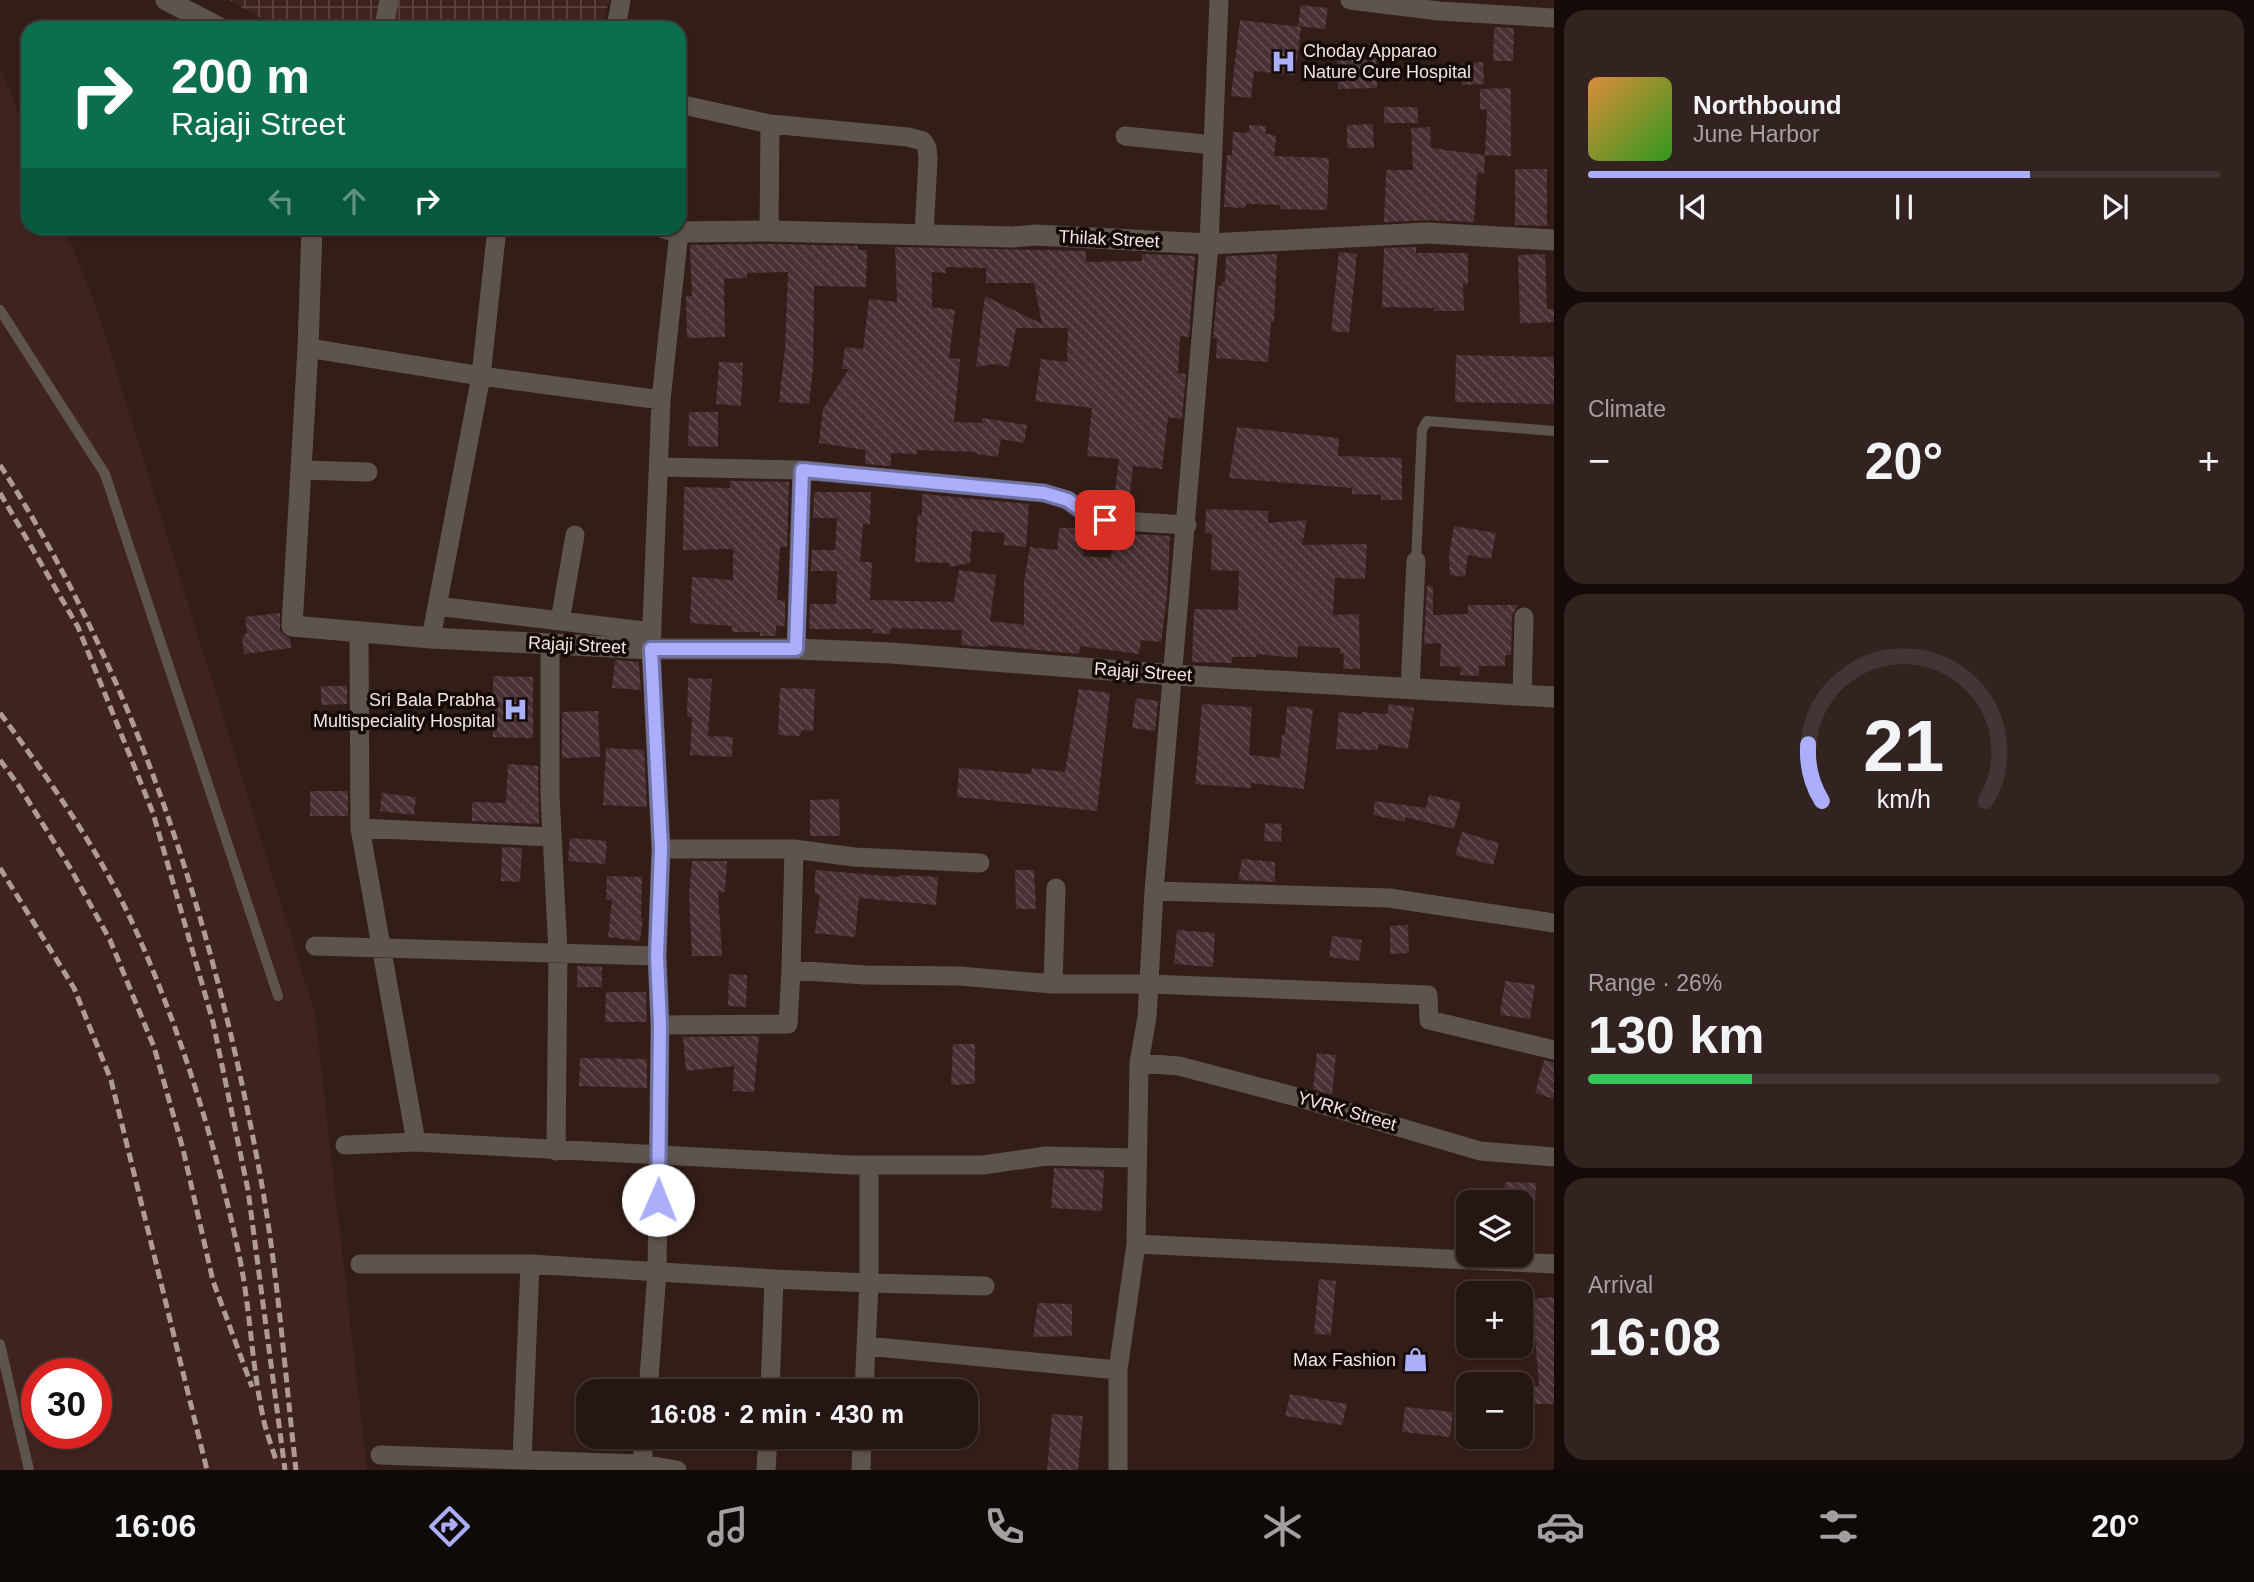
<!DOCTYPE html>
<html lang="en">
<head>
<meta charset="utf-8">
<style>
  :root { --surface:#261613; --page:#322321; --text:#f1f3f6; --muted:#a49fa0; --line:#423533; --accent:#abaffb }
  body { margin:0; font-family:Arial,sans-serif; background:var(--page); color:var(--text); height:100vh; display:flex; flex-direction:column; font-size:26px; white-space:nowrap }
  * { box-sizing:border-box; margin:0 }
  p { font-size:23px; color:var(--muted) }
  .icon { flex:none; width:38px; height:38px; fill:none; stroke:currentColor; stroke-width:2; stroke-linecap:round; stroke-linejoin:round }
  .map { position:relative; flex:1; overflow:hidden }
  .drawer { display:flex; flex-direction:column; gap:10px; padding:10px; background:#150c0a; width:700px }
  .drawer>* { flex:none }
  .banner { position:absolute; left:21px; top:21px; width:665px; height:214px; border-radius:21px; box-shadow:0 2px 5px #0004,0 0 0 2px var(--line); background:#0b6e4f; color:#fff; overflow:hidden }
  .fabs { position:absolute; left:1456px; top:1190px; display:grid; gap:14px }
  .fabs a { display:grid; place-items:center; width:77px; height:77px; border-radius:14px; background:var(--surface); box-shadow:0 2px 5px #0004,0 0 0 2px var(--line); font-size:35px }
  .speed { position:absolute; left:21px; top:1358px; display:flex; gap:14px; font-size:35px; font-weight:700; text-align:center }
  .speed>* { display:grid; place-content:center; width:91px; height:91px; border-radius:50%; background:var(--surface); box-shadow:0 2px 5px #0004,0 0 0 2px var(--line); line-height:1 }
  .speed .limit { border:10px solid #d22; background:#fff; color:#111 }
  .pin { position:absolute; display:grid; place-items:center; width:60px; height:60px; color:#fff; margin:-30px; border-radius:14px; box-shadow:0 4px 10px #0006 }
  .me { position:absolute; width:77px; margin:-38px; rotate:1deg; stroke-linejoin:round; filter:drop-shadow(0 0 5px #0008) }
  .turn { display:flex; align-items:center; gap:24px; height:147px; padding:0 35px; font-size:32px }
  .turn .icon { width:91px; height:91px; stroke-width:2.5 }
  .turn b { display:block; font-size:49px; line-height:60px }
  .lanes { display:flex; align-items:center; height:66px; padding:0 35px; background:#0003; justify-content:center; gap:35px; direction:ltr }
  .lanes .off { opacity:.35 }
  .big { font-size:52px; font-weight:600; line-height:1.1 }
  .drawer .card { flex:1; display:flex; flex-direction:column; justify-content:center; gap:10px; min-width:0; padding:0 24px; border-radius:21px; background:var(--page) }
  .drawer .dial { align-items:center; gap:0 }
  .dial svg { height:182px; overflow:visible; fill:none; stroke:var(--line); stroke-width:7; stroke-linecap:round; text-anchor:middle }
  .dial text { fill:var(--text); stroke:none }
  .song { display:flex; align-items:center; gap:21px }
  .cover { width:84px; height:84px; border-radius:10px; background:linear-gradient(135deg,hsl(30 70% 55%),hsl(110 70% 35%)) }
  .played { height:7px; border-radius:4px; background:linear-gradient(90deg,var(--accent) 70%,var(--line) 70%) }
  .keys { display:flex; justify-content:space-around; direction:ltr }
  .heat { display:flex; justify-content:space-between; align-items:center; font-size:38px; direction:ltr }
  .charge { height:10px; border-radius:5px; background:linear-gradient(90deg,#34c759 26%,var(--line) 0) }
  .trip { position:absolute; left:576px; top:1379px; width:402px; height:70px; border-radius:21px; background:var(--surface); box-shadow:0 2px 5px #0004,0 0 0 2px var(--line); font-weight:600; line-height:70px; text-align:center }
  .dock { display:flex; height:112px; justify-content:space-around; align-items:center; background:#0f0908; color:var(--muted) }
  .dock .icon { width:49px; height:49px }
  .dock .selected { color:var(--accent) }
  .dock b { font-size:32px; color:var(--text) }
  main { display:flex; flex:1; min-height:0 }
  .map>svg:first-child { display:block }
</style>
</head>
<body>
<main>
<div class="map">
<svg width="1554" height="1470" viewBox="0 0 1554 1470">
  <defs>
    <pattern id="industrial-grid" width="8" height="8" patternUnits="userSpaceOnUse" patternTransform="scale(1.75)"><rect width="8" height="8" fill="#40221e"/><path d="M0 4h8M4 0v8" fill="none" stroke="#5c423e"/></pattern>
    <pattern id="building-back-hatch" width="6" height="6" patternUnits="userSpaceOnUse" patternTransform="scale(1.75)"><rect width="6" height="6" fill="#483034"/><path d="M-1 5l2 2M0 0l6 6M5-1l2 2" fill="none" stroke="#634e51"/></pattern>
  </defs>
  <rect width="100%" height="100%" fill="#331d19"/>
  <path fill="#40221e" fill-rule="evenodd" d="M 0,67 L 28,137 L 28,228 L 65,228 L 97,309 L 315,1013 L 367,1470 L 0,1470 ZM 37,1374 L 96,1374 L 96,1433 L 37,1433 Z"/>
  <path fill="url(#industrial-grid)" d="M 229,0 L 609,0 L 602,28 L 278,28 Z"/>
  <path fill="url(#building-back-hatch)" d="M 1301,5 L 1328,8 L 1325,29 L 1298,26 Z
    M 1240,20 L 1301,27 L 1295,75 L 1254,71 L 1251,98 L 1231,96 Z
    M 1494,27 L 1514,28 L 1513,61 L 1493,61 Z
    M 1376,51 L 1377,88 L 1338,89 L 1337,52 Z
    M 1483,62 L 1484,84 L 1462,85 L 1461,64 Z
    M 1511,88 L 1511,156 L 1485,155 L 1487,109 L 1480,110 L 1480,89 Z
    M 1384,107 L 1418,107 L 1418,123 L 1384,123 Z
    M 1373,124 L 1374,148 L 1347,148 L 1347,125 Z
    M 1249,125 L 1267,126 L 1265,133 L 1276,136 L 1274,156 L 1329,158 L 1327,210 L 1280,209 L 1280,205 L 1246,204 L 1245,208 L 1224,207 L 1227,155 L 1232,155 L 1233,132 L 1249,133 Z
    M 1430,127 L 1431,148 L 1485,155 L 1484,174 L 1477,173 L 1474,222 L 1428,220 L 1384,222 L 1386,170 L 1413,170 L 1411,128 Z
    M 1515,169 L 1547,169 L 1547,226 L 1515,225 Z
    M 769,244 L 858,246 L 858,250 L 867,250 L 866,287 L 814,286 L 813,368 L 809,404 L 779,402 L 785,348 L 788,272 L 747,273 L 747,278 L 724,279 L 725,337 L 687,338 L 686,296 L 692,296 L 690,245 Z
    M 895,247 L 1086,251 L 1086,262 L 1142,261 L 1142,254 L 1195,256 L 1189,337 L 1180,336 L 1178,373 L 1186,374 L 1182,419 L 1168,417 L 1162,469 L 1133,466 L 1130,493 L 1115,491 L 1119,459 L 1087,456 L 1092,408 L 1035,401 L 1041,359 L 1067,362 L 1068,328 L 1016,328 L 1009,367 L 995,364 L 976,367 L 985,296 L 1042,324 L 1034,283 L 986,283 L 986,268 L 946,267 L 946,273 L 932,272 L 932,307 L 955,310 L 949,358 L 960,359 L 954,422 L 982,423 L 982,418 L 1027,425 L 1024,443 L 1001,439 L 998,457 L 977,454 L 977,452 L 917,450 L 917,454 L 891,453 L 891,466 L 865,464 L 865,450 L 819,443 L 823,409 L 849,369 L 842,369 L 845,347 L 863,349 L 869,299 L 897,302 Z
    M 1416,247 L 1416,253 L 1468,253 L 1468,284 L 1463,284 L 1464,311 L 1434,311 L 1434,308 L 1382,307 L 1384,248 Z
    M 1339,252 L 1357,254 L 1349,333 L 1331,331 Z
    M 1277,254 L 1274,322 L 1271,322 L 1268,362 L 1216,358 L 1217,338 L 1213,338 L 1218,286 L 1222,286 L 1222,282 L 1225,282 L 1226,256 Z
    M 1545,254 L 1547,309 L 1554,309 L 1554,322 L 1520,323 L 1518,255 Z
    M 1456,355 L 1554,357 L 1554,404 L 1455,402 Z
    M 719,362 L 743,363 L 741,406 L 716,404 Z
    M 689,412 L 718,412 L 718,447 L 688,446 Z
    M 1237,427 L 1339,438 L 1338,456 L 1402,458 L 1402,500 L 1381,500 L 1381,495 L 1352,494 L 1352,488 L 1229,478 Z
    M 730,481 L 789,482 L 787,547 L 780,547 L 777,600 L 785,601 L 785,626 L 776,626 L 776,636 L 760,636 L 760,632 L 732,632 L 732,626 L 690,623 L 692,577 L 733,580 L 733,549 L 683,550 L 684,487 L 730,488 Z
    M 814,492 L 871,492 L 870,524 L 863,524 L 860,562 L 872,562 L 870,600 L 954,602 L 959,570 L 996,575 L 990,621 L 1024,625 L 1024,581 L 1030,547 L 1057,550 L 1059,528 L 1086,528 L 1083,556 L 1111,558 L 1114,533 L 1170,536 L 1167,595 L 1161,642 L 1141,640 L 1139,654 L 1080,646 L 1079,654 L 988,645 L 988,647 L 961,645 L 962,630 L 891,628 L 890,634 L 873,633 L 873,629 L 809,629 L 810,604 L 836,604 L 837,571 L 811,571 L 812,550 L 835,550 L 837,518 L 813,518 Z
    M 922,494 L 1029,504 L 1026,547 L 1004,545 L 1005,533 L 972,531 L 970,563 L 949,567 L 949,563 L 915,562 L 918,514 L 922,515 Z
    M 1206,509 L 1268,511 L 1268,523 L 1307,520 L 1302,545 L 1367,544 L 1365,579 L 1335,578 L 1333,615 L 1359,614 L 1360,669 L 1343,669 L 1344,654 L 1340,654 L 1340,648 L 1298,646 L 1297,658 L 1256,654 L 1256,657 L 1232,657 L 1232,663 L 1192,662 L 1194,609 L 1238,610 L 1239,571 L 1211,570 L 1212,534 L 1205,533 Z
    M 1454,526 L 1496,533 L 1491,559 L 1468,555 L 1465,577 L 1450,575 L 1449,555 Z
    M 1427,586 L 1433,586 L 1433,615 L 1468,614 L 1468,605 L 1518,605 L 1512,616 L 1511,655 L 1505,655 L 1505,666 L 1479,666 L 1479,676 L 1460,675 L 1461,667 L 1440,666 L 1441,643 L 1424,644 Z
    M 280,613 L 280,631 L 290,639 L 291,648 L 244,654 L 242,638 L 247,632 L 245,617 Z
    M 615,660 L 639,662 L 641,690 L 612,688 Z
    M 493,676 L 533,677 L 533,738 L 493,737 Z
    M 688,678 L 712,679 L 708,736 L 733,737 L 732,757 L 690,755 L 692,717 L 687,717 Z
    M 321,686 L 347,686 L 347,704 L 321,705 Z
    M 780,688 L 815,689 L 813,731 L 803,730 L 799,736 L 778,735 Z
    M 1079,689 L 1110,693 L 1097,811 L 957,797 L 959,768 L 1031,774 L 1032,768 L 1065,772 Z
    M 1136,698 L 1158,701 L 1155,731 L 1132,728 Z
    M 1202,704 L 1252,707 L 1249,755 L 1280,758 L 1282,735 L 1285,735 L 1287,706 L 1313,709 L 1304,789 L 1251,783 L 1251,788 L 1195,784 Z
    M 1389,704 L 1414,708 L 1408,749 L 1378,744 L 1378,750 L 1336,749 L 1339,712 L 1362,715 L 1362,712 L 1387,714 Z
    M 598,711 L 600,757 L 562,758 L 562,712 Z
    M 606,748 L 644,750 L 647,807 L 603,805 Z
    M 508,764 L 538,766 L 539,824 L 472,821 L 472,802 L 506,803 Z
    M 310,791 L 348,791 L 348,816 L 310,816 Z
    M 382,793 L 416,797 L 414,815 L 380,811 Z
    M 1429,795 L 1461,802 L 1454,829 L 1405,817 L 1405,822 L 1373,815 L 1375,801 L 1426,808 Z
    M 839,799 L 840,836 L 810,836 L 810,800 Z
    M 1265,823 L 1282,824 L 1281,842 L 1264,841 Z
    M 1462,832 L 1499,843 L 1493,865 L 1455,855 Z
    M 570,838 L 607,841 L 605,864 L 568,861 Z
    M 502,847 L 522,848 L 520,882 L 501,881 Z
    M 1242,859 L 1275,862 L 1275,882 L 1238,880 Z
    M 692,861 L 727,861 L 725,892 L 718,891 L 722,956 L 692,956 L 689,895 Z
    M 815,870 L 899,877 L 899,875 L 938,877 L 936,905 L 859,898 L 855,937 L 815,933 L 820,895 L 815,894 Z
    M 1015,870 L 1034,870 L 1036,909 L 1016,909 Z
    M 607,876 L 642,877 L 641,919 L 643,919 L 640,941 L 608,937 L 612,900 L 606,900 Z
    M 1408,925 L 1409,953 L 1390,954 L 1390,926 Z
    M 1177,930 L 1215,933 L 1213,967 L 1174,964 Z
    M 1332,936 L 1362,940 L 1359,961 L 1329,957 Z
    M 577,966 L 602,967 L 602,987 L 577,987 Z
    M 729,974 L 747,975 L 746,1007 L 728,1006 Z
    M 1505,981 L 1535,985 L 1530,1019 L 1500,1015 Z
    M 606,992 L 646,992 L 647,1022 L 605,1022 Z
    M 759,1036 L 754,1092 L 733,1091 L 734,1066 L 686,1071 L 683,1037 Z
    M 953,1044 L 975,1044 L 975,1084 L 951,1085 Z
    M 1317,1053 L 1336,1055 L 1332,1095 L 1313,1089 Z
    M 580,1058 L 647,1059 L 647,1088 L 579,1086 Z
    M 1544,1060 L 1554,1062 L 1554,1099 L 1535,1093 Z
    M 1054,1168 L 1104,1170 L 1102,1211 L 1051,1208 Z
    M 1505,1182 L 1536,1183 L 1533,1251 L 1521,1250 L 1521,1202 L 1504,1202 Z
    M 1319,1279 L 1336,1281 L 1331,1335 L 1314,1334 Z
    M 1554,1297 L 1554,1404 L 1533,1404 L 1533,1386 L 1539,1386 L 1532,1299 Z
    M 1038,1303 L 1072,1304 L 1072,1336 L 1033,1337 Z
    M 1290,1394 L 1347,1404 L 1342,1425 L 1285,1416 Z
    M 1405,1407 L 1453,1412 L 1450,1437 L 1402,1432 Z
    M 1052,1414 L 1083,1416 L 1078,1470 L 1047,1470 Z"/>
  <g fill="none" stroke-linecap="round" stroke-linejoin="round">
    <path stroke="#5e544e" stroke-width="10" d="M 0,310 L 105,474 L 278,996
      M 1416,561 L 1422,430 L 1427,421 L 1554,431
      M 0,1344 L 29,1470"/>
    <path stroke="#5e544e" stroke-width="19" d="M 1350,0 L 1439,11 L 1554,18
      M 384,28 L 389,0
      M 616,28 L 621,0
      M 679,104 L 770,124 L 769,231
      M 770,124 L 908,137 L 923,141 L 927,148 L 928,159 L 924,235
      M 1125,136 L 1213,145
      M 308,348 L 481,376 L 661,400
      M 660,467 L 802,470 L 796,649
      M 301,470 L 368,472
      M 802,470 L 1044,493 L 1067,500 L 1089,516 L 1105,520 L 1187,525
      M 437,606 L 652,632
      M 560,621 L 575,535
      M 359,633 L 360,828 L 416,1142
      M 431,638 L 481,376 L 497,228
      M 550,644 L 550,795 L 558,952 L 556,1151
      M 1410,689 L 1416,561
      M 1522,695 L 1524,617
      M 360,828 L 551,837
      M 661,849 L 794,849 L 791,970
      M 794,849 L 854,857 L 980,863
      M 1154,891 L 1389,898 L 1554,923
      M 315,946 L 657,956
      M 1053,984 L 1056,888
      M 660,1025 L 788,1024 L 791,970 L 865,975 L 959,976 L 1053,984 L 1149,984 L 1428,995 L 1429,1020 L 1554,1050
      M 1139,1063 L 1179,1066 L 1293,1096 L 1480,1151 L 1554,1157
      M 345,1145 L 416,1142 L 850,1165 L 983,1165 L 1046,1156 L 1137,1158
      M 869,1165 L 869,1283 L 985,1286
      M 1136,1244 L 1554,1264
      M 360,1264 L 530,1264 L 774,1279 L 770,1391
      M 774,1279 L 869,1283 L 864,1391
      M 866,1346 L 1118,1370
      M 648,1391 L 657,1272 L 660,1025 L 657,956 L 661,849 L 651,649 L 661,400 L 679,232
      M 380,1455 L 642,1464 L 677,1470
      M 522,1460 L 530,1264
      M 642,1470 L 644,1437
      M 766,1470 L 768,1437
      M 861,1470 L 862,1437
      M 1118,1470 L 1118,1370 L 1136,1244 L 1139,1063 L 1147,1017 L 1154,891 L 1209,244 L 1219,0"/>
    <path stroke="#5e544e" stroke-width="21" d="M 166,0 L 220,28
      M 312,228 L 308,348 L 292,626 L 431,638 L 651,649 L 796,649 L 891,653 L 1174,675 L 1554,697
      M 664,228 L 679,232 L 769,231 L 1012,237 L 1036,235 L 1209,244 L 1427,233 L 1554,240"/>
    <path stroke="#ae9b98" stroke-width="5" stroke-dasharray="10 5" stroke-linecap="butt" d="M 0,465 C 138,679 216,931 261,1180 C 278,1275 285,1374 296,1470
      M 0,493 L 78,627 L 153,813 L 213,1022 L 248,1190 L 285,1470
      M 0,713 C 51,782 102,854 137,933 C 182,1035 215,1142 238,1250 C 250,1303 251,1359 262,1412 C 265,1430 272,1447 277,1463
      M 0,760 L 19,786 L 69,866 L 110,940 L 154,1047 L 183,1149 L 213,1281 L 252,1387
      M 0,868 L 74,988 L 111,1080 L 207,1470"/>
  </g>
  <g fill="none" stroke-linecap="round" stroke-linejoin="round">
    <defs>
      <path id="route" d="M 658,1200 L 660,1025 L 657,956 L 661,849 L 651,649 L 796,649 L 802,470 L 1044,493 L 1068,500 L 1089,516 L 1105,520"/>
    </defs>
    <use href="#route" stroke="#6f72a3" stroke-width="18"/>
    <use href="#route" stroke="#abaffb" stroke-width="12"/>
  </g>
  <defs>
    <symbol id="hospital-bare" viewBox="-9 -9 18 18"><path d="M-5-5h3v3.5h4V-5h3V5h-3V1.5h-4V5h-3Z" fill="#abaffb" stroke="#140a08" stroke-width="2.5" paint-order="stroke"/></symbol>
    <symbol id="shop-bare" viewBox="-9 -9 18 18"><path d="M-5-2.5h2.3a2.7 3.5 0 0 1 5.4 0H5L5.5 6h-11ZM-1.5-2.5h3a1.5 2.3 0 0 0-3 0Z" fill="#abaffb" stroke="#140a08" stroke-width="2.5" paint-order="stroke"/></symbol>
  </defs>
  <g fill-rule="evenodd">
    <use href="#hospital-bare" x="1266" y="44" width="35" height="35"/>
    <use href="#hospital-bare" x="498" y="692" width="35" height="35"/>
    <use href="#shop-bare" x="1398" y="1342" width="35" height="35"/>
  </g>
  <g text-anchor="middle" stroke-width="7" stroke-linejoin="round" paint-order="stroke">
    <g font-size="18" fill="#f5e4e1" stroke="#140a08" text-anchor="end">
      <text x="1303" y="57" text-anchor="start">Choday Apparao<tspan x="1303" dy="21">Nature Cure Hospital</tspan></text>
      <text x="495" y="706">Sri Bala Prabha<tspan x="495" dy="21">Multispeciality Hospital</tspan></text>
      <text x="1396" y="1366">Max Fashion</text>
    </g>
    <g font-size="18" fill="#f5e4e1" stroke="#140a08">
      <text transform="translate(1109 239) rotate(3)" y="6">Thilak Street</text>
      <text transform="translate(577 645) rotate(3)" y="6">Rajaji Street</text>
      <text transform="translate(1143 672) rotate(4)" y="6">Rajaji Street</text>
      <text transform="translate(1347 1111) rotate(16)" y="6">YVRK Street</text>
    </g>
  </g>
</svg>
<div class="fabs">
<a><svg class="icon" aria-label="layers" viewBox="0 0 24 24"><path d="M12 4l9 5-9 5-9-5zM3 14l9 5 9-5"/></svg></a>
<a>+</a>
<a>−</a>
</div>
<div class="speed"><div class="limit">30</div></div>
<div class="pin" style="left:1105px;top:520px;background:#d93025"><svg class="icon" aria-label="arrive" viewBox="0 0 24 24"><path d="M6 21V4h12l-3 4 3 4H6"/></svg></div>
<svg class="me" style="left:658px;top:1200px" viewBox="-20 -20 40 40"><circle r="19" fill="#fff"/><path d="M0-13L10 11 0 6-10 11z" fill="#abaffb"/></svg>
<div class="trip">16:08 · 2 min · 430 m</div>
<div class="banner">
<div class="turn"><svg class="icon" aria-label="right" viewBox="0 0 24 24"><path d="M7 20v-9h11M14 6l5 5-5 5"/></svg><div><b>200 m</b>Rajaji Street</div></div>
<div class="lanes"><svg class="icon off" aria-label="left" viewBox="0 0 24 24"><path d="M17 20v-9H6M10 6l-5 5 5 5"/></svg><svg class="icon off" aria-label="ahead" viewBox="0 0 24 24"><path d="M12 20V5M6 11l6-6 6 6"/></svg><svg class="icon" aria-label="right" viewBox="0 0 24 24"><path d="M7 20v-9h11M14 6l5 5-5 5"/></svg></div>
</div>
</div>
<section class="drawer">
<div class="card">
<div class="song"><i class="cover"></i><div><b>Northbound</b><p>June Harbor</p></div></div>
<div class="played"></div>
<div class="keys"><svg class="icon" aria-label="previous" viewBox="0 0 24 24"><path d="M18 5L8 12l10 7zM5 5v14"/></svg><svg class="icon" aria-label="pause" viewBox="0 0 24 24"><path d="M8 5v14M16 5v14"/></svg><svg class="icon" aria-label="next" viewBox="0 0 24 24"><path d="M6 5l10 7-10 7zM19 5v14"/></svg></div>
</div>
<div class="card"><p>Climate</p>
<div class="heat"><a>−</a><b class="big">20°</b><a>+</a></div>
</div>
<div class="card dial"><svg viewBox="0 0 100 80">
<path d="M14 69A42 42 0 1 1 86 69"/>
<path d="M14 69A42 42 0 0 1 8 44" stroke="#abaffb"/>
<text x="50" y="56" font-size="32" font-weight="700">21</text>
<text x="50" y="72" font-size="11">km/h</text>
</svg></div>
<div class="card"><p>Range · 26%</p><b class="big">130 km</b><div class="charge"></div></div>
<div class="card"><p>Arrival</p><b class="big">16:08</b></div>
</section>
</main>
<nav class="dock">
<b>16:06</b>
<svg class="icon selected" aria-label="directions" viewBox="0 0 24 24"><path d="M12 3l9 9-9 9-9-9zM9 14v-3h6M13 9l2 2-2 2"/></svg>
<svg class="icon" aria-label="music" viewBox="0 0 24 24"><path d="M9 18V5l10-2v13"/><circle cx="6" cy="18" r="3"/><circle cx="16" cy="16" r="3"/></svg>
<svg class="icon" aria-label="phone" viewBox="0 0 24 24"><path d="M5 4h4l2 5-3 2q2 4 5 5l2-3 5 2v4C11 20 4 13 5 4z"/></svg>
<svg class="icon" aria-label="climate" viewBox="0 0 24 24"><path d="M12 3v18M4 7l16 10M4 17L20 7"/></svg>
<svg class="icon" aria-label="car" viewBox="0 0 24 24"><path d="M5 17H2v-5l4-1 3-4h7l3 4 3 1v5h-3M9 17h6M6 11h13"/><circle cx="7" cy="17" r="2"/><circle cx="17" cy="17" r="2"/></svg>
<svg class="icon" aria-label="filters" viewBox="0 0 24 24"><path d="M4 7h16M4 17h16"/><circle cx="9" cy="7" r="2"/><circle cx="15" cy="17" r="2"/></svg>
<b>20°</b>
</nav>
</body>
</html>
